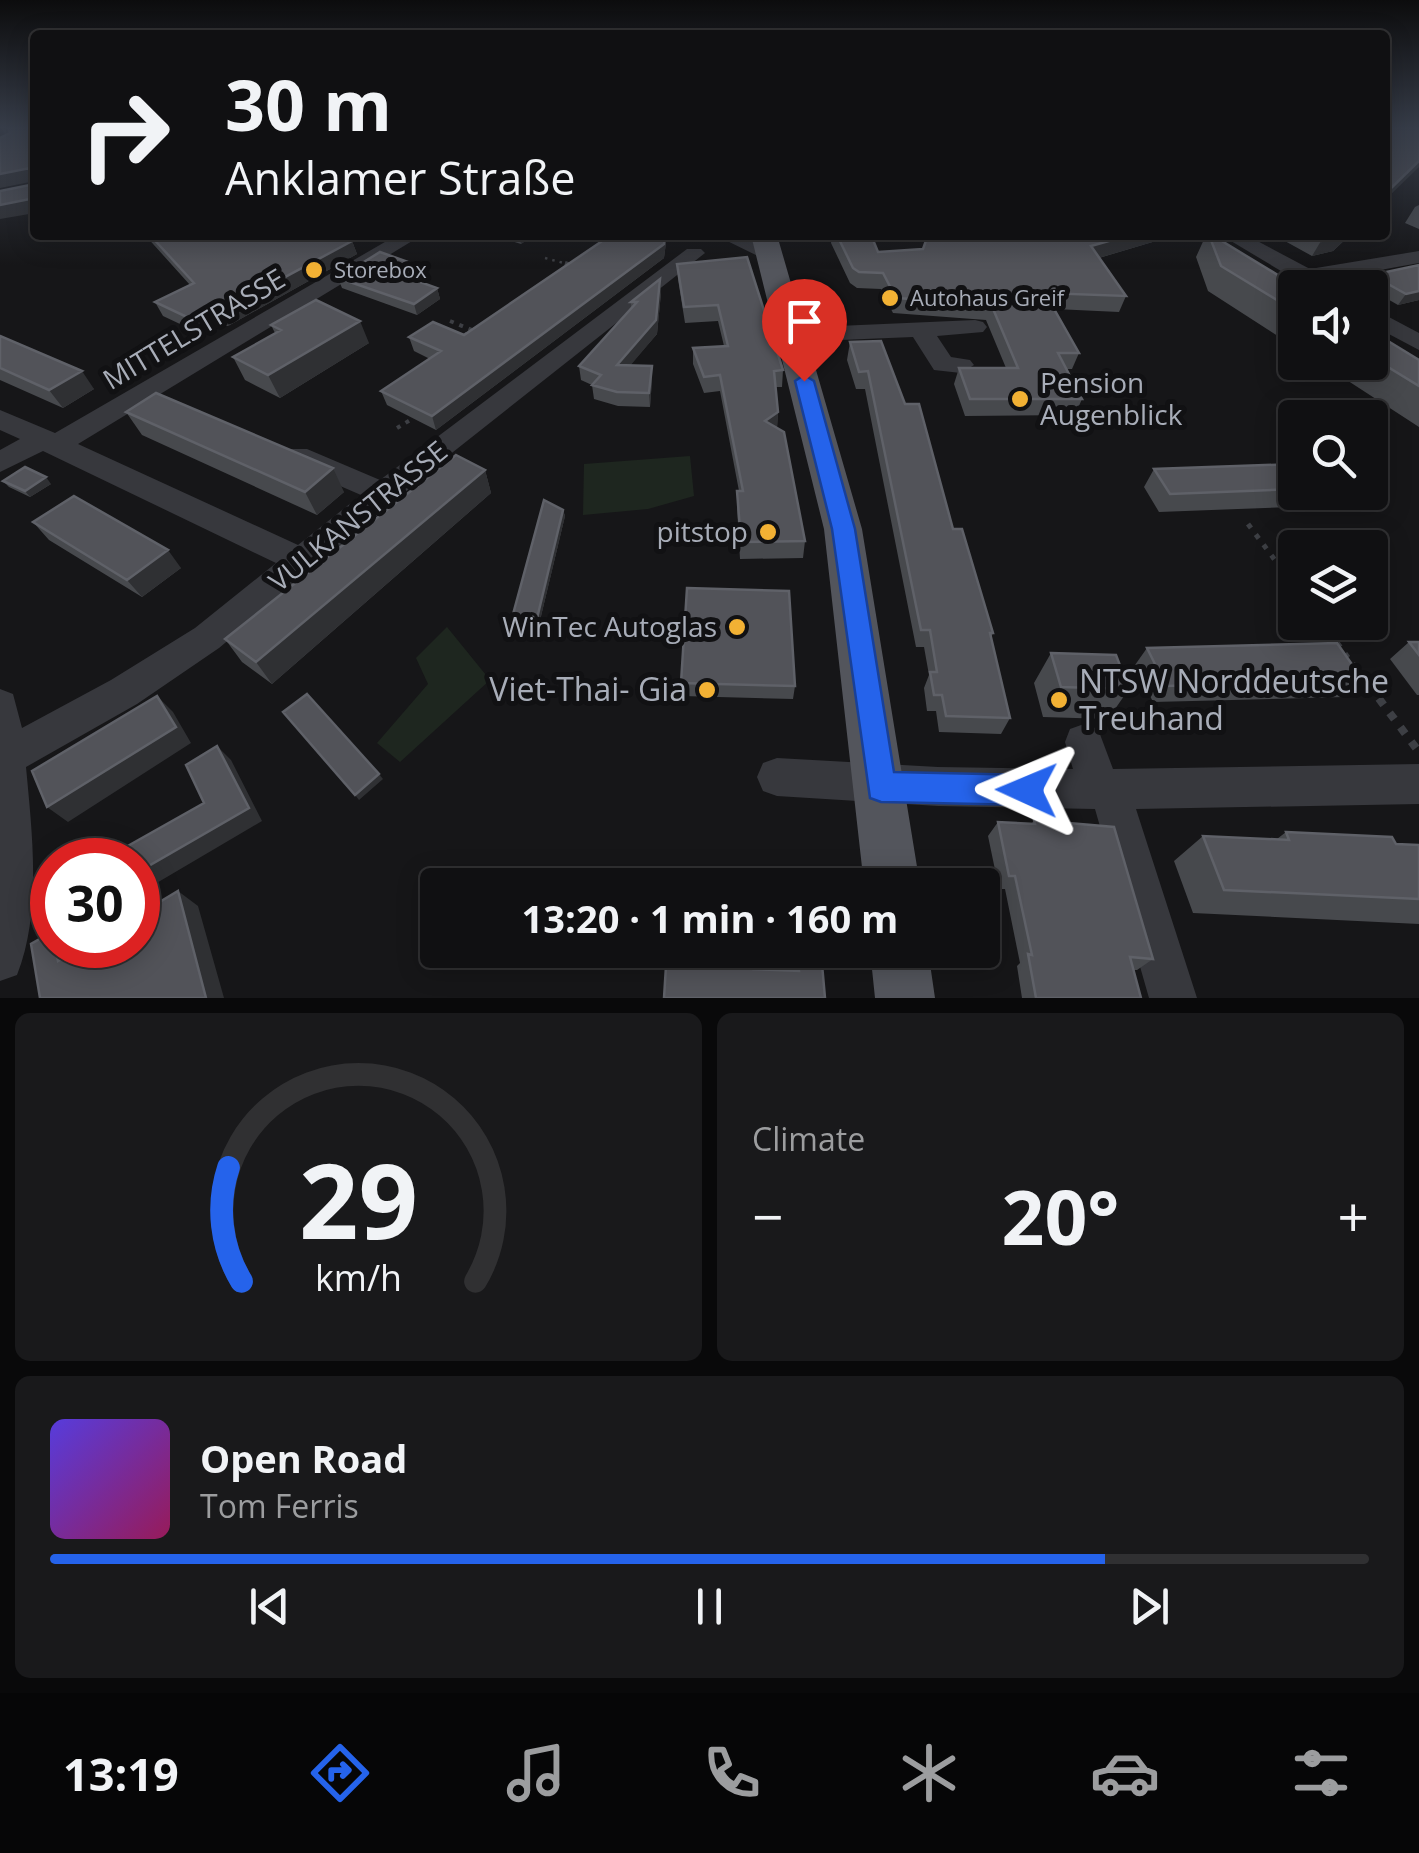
<!DOCTYPE html>
<html lang="en">
<head>
<meta charset="utf-8">
<style>
  :root { --surface:#101012; --page:#19191b; --text:#f1f3f6; --muted:#9c9d9f; --line:#303032; --accent:#2563eb }
  body { margin:0; font-family:"Open Sans",sans-serif; background:var(--page); color:var(--text); height:100vh; display:flex; flex-direction:column; font-size:38px; white-space:nowrap }
  * { box-sizing:border-box; margin:0 }
  p { font-size:32px; color:var(--muted) }
  .icon { flex:none; width:55px; height:55px; fill:none; stroke:currentColor; stroke-width:2; stroke-linecap:round; stroke-linejoin:round }
  .map { position:relative; height:998px; overflow:hidden }
  .sheet { display:flex; flex-direction:column; gap:15px; padding:15px; background:#09090a; flex:1 }
  .sheet>* { flex:none }
  .top-card { position:absolute; left:30px; top:30px; width:1360px; height:210px; border-radius:10px; box-shadow:0 5px 25px #0003,0 0 0 2px var(--line); background:#101012; color:var(--text); overflow:hidden }
  .controls { position:absolute; left:1278px; top:270px; display:grid; gap:20px }
  .controls a { display:grid; place-items:center; width:110px; height:110px; border-radius:10px; background:var(--surface); box-shadow:0 5px 25px #0003,0 0 0 2px var(--line); font-size:50px }
  .speed { position:absolute; left:30px; top:838px; display:flex; gap:20px; font-size:50px; font-weight:700; text-align:center }
  .speed>* { display:grid; place-content:center; width:130px; height:130px; border-radius:50%; background:var(--surface); box-shadow:0 5px 25px #0003,0 0 0 2px var(--line); line-height:1 }
  .speed .limit { border:15px solid #d22; background:#fff; color:#111 }
  .pin { position:absolute; display:grid; place-items:center; width:85px; height:85px; color:#fff; margin:-102px -42px; border-radius:50% 50% 50% 0; rotate:-45deg; box-shadow:0 0 10px #0007 }
  .pin .icon { rotate:45deg }
  .me { position:absolute; width:110px; margin:-55px; rotate:271deg; stroke-linejoin:round; filter:drop-shadow(0 0 8px #0008) }
  .turn { display:flex; align-items:center; gap:35px; height:210px; padding:0 30px; font-size:45px }
  .turn .icon { width:130px; height:130px; stroke-width:2.5 }
  .turn b { display:block; font-size:70px; line-height:85px }
  .big { font-size:75px; font-weight:700; line-height:1.1 }
  .sheet .widget { flex:1; display:flex; flex-direction:column; justify-content:center; gap:15px; min-width:0; padding:0 35px; border-radius:15px; background:var(--page) }
  .sheet .dial { align-items:center; gap:0 }
  .dial svg { height:260px; overflow:visible; fill:none; stroke:var(--line); stroke-width:7; stroke-linecap:round; text-anchor:middle }
  .dial text { fill:var(--text); stroke:none }
  .song { display:flex; align-items:center; gap:30px }
  .cover { width:120px; height:120px; border-radius:15px; background:linear-gradient(135deg,hsl(250 70% 55%),hsl(330 70% 35%)) }
  .played { height:10px; border-radius:5px; background:linear-gradient(90deg,var(--accent) 80%,var(--line) 80%) }
  .keys { display:flex; justify-content:space-around; direction:ltr }
  .heat { display:flex; justify-content:space-between; align-items:center; font-size:55px; direction:ltr }
  .sheet .tiles { flex:1; display:grid; gap:15px; grid-template-columns:1fr 1fr }
  .widget:last-child { grid-column:span 2 }
  .trip { position:absolute; left:420px; top:868px; width:580px; height:100px; border-radius:10px; background:var(--surface); box-shadow:0 5px 25px #0003,0 0 0 2px var(--line); font-weight:700; line-height:100px; text-align:center }
  .tab-bar { display:flex; height:160px; justify-content:space-around; align-items:center; background:#060607; color:var(--muted) }
  .tab-bar .icon { width:70px; height:70px }
  .tab-bar .selected { color:var(--accent) }
  .tab-bar b { font-size:45px; color:var(--text) }
  .map>svg:first-child { display:block }
</style>
</head>
<body>
<div class="map">
<svg width="1419" height="998" viewBox="0 0 1419 998">
  <rect width="100%" height="100%" fill="#161618"/>
  <path fill="#1e261f" d="M 690,456 L 694,496 L 648,509 L 583,515 L 584,464 Z
    M 447,627 L 490,680 L 400,762 L 377,743 L 428,684 L 416,658 Z"/>
  <g fill="none" stroke-linecap="round" stroke-linejoin="round">
    <path stroke="#3d3f44" stroke-width="2.5" stroke-dasharray="2.5 5" stroke-linecap="butt" d="M 545,258 L 571,265"/>
    <path stroke="#3d3f44" stroke-width="4" stroke-dasharray="4 6" stroke-linecap="butt" d="M 565,263 L 571,265
      M 450,321 L 472,330 L 462,337
      M 397,428 L 412,419"/>
    <path stroke="#3d3f44" stroke-width="5" stroke-dasharray="5 8" stroke-linecap="butt" d="M 1248,524 L 1295,587
      M 1322,622 L 1370,687"/>
    <path stroke="#3d3f44" stroke-width="8" stroke-dasharray="8 10" stroke-linecap="butt" d="M 1368,684 L 1419,752"/>
    <path fill="#37383d" fill-rule="evenodd" d="M 397,235 L 422,235 L 78,444 L 298,545 L 361,495 L 287,463 L 283,456 L 287,449 L 307,449 L 380,480 L 687,249 L 701,249 L 705,253 L 448,456 L 219,648 L 137,704 L 26,767 C 32,832 42,913 17,975 L 0,981 L 0,689 L 13,694 L 22,728 L 111,680 L 195,628 L 276,563 L 43,451 L 0,472 L 0,450 L 20,439 L 0,430 L 0,410 L 55,433 Z
      M 715,235 L 742,235 L 782,255 L 771,261 L 764,259 Z
      M 1221,235 L 1246,235 L 1310,269 L 1419,251 L 1419,263 L 1275,289 L 1267,287 L 1264,282 L 1267,277 L 1286,274 Z
      M 1370,307 L 1419,333 L 1419,350 L 1370,324 Z
      M 975,320 L 983,322 L 987,327 L 983,332 L 937,336 L 951,357 L 970,360 L 974,365 L 961,373 L 934,370 L 913,337 L 792,342 L 780,335 L 792,328 Z
      M 1084,724 L 1098,729 L 1113,769 L 1419,764 L 1419,804 L 1136,809 L 1197,998 L 1149,998 L 1095,809 L 938,806 L 777,796 L 763,791 L 757,777 L 763,763 L 777,758 L 938,767 L 1073,769 L 1065,742 L 1070,729 Z"/>
    <path fill="#53555c" fill-rule="evenodd" d="M 751,235 L 777,235 L 862,529 L 920,885 L 864,885 L 824,529 Z
      M 870,950 L 928,950 L 935,998 L 875,998 Z"/>
  </g>
  <path fill="#47494d" d="M 1419,205 L 1419,229 L 1405,223 L 1415,207 Z
    M 145,235 L 336,235 L 352,241 L 357,254 L 228,326 L 209,325 L 197,332 L 163,316 L 155,302 L 190,285 Z
    M 492,235 L 534,235 L 521,244 Z
    M 608,235 L 667,235 L 664,258 L 436,430 L 387,405 L 381,391 L 430,359 L 414,351 L 409,337 L 464,335 L 608,237 Z
    M 832,235 L 871,235 L 878,252 L 923,249 L 928,236 L 926,235 L 1168,235 L 1166,238 L 1099,258 L 1126,296 L 1119,312 L 1055,309 L 1079,353 L 1072,369 L 1067,369 L 1082,399 L 1075,415 L 965,416 L 954,384 L 959,368 L 1006,368 L 986,320 L 893,313 L 881,289 L 857,288 L 850,283 L 831,243 Z
    M 1206,235 L 1212,235 L 1295,288 L 1295,347 L 1208,291 L 1196,257 Z
    M 1274,235 L 1350,235 L 1333,251 L 1312,256 Z
    M 677,264 L 783,370 L 782,387 L 775,387 L 778,412 L 777,428 L 805,541 L 803,558 L 740,559 L 737,507 L 737,491 L 739,491 L 720,391 L 704,393 L 693,364 L 693,348 L 724,346 L 718,321 L 685,323 L 678,279 Z
    M 414,274 L 408,278 L 437,288 L 440,299 L 417,315 L 342,288 L 338,278 Z
    M 1372,275 L 1419,300 L 1398,305 L 1370,289 L 1370,288 L 1365,286 Z
    M 661,293 L 657,334 L 630,365 L 652,366 L 652,380 L 650,407 L 618,406 L 594,399 L 592,385 L 581,380 L 579,366 L 631,308 L 631,302 Z
    M 271,325 L 369,343 L 280,398 L 245,380 L 233,357 L 275,333 Z
    M 1370,330 L 1419,360 L 1419,427 L 1319,362 L 1370,362 Z
    M 0,336 L 94,389 L 63,408 L 0,380 Z
    M 881,341 L 993,633 L 991,638 L 1010,718 L 1001,734 L 939,732 L 936,711 L 927,711 L 924,688 L 929,675 L 924,647 L 916,647 L 865,389 L 856,389 L 847,360 L 850,342 Z
    M 126,412 L 344,492 L 317,515 L 142,435 Z
    M 1295,464 L 1295,492 L 1327,492 L 1317,506 L 1159,512 L 1144,487 L 1154,469 Z
    M 485,470 L 491,493 L 272,684 L 242,662 L 225,639 Z
    M 3,481 L 51,484 L 30,497 L 9,487 Z
    M 563,510 L 565,516 L 536,637 L 511,635 L 509,629 Z
    M 33,522 L 181,568 L 142,597 L 49,540 Z
    M 1409,642 L 1419,642 L 1419,695 L 1417,695 L 1390,659 Z
    M 1147,648 L 1363,680 L 1344,697 L 1153,702 L 1135,665 Z
    M 1051,653 L 1129,689 L 1108,719 L 1043,717 L 1034,683 Z
    M 681,683 L 795,686 L 793,699 L 682,696 Z
    M 1034,820 L 1153,959 L 1137,970 L 1134,970 L 1141,998 L 1022,998 L 1017,966 L 1020,963 L 1005,889 L 999,889 L 988,836 L 998,822 L 1032,823 Z
    M 1286,832 L 1396,844 L 1419,845 L 1419,924 L 1193,913 L 1174,861 L 1203,836 L 1277,839 Z"/>
  <path fill="#2f3033" d="M 0,126 L 9,126 L 15,135 L 7,137 Z
    M 1419,161 L 1419,167 L 1385,200 L 1385,194 Z
    M 30,168 L 35,181 L 0,188 L 0,174 Z
    M 35,198 L 35,213 L 0,219 L 0,205 Z
    M 519,235 L 534,235 L 521,244 Z
    M 665,235 L 667,235 L 664,258 L 436,430 L 432,416 Z
    M 1130,235 L 1168,235 L 1166,238 L 1085,262 L 1091,246 Z
    M 1344,235 L 1350,235 L 1333,251 L 1312,256 L 1321,241 Z
    M 352,241 L 357,254 L 228,326 L 220,312 Z
    M 411,263 L 414,274 L 398,284 L 395,273 Z
    M 660,279 L 661,293 L 657,334 L 619,379 L 617,365 Z
    M 437,288 L 440,299 L 417,315 L 414,304 Z
    M 1419,291 L 1419,300 L 1398,305 L 1406,294 Z
    M 202,311 L 209,325 L 197,332 L 189,318 Z
    M 360,321 L 369,343 L 280,398 L 268,375 Z
    M 652,366 L 652,380 L 650,407 L 649,393 Z
    M 82,371 L 94,389 L 63,408 L 49,390 Z
    M 778,412 L 777,429 L 765,421 Z
    M 333,468 L 344,492 L 317,515 L 305,492 Z
    M 485,470 L 491,493 L 272,684 L 256,662 Z
    M 46,477 L 51,484 L 30,497 L 25,491 Z
    M 563,510 L 565,516 L 536,637 L 534,631 Z
    M 168,550 L 181,568 L 142,597 L 127,580 Z
    M 157,696 L 173,712 L 191,743 L 68,822 L 47,807 Z
    M 217,746 L 231,760 L 262,821 L 138,894 L 138,872 L 249,808 Z
    M 379,774 L 383,779 L 359,800 L 355,795 Z
    M 178,891 L 198,906 L 224,998 L 206,998 Z
    M 55,945 L 79,945 L 85,974 L 58,961 Z"/>
  <path fill="#525359" stroke="#5f6168" stroke-width="2.5" d="M 8,126 L 35,126 L 35,198 L 0,205 L 0,191 L 30,185 L 30,168 L 0,174 L 0,138 L 10,133 Z
    M 1393,126 L 1419,126 L 1419,161 L 1385,194 L 1385,134 Z
    M 150,235 L 336,235 L 352,241 L 220,312 L 202,311 L 189,318 L 155,302 L 194,283 Z
    M 611,235 L 665,235 L 664,244 L 432,416 L 381,391 L 441,351 L 409,337 L 433,322 L 464,335 Z
    M 837,235 L 871,235 L 878,252 L 923,249 L 928,235 L 1130,235 L 1091,246 L 1126,296 L 1045,293 L 1079,353 L 1058,353 L 1082,399 L 970,399 L 959,368 L 1018,368 L 991,304 L 896,298 L 883,273 L 859,272 L 853,268 Z
    M 1209,235 L 1212,235 L 1299,288 L 1295,288 L 1295,311 L 1221,266 Z
    M 1310,235 L 1344,235 L 1321,241 Z
    M 380,252 L 411,263 L 395,273 L 437,288 L 414,304 L 338,278 Z
    M 747,257 L 783,370 L 774,371 L 778,412 L 765,421 L 784,432 L 805,541 L 741,542 L 737,491 L 743,491 L 720,375 L 704,377 L 693,348 L 728,346 L 718,305 L 684,307 L 677,264 Z
    M 1419,265 L 1419,291 L 1406,294 L 1372,275 Z
    M 660,279 L 656,320 L 617,365 L 652,366 L 649,393 L 617,392 L 592,385 L 601,375 L 579,366 L 637,302 L 631,302 Z
    M 316,300 L 360,321 L 268,375 L 233,357 L 281,330 L 271,325 Z
    M 1370,330 L 1419,360 L 1419,386 L 1370,356 Z
    M 0,336 L 82,371 L 49,390 L 0,368 Z
    M 881,341 L 905,404 L 919,404 L 953,529 L 962,529 L 993,633 L 990,633 L 1010,718 L 946,716 L 942,695 L 934,695 L 930,672 L 937,672 L 930,630 L 921,630 L 868,371 L 859,372 L 850,342 Z
    M 156,393 L 333,468 L 305,492 L 126,412 Z
    M 456,455 L 485,470 L 256,662 L 225,639 Z
    M 1295,464 L 1295,489 L 1170,494 L 1154,469 Z
    M 25,467 L 46,477 L 25,491 L 3,481 Z
    M 74,496 L 168,550 L 127,580 L 33,522 Z
    M 544,500 L 563,510 L 534,631 L 509,629 Z
    M 687,588 L 789,591 L 795,686 L 681,683 Z
    M 1409,642 L 1419,642 L 1419,655 Z
    M 1337,643 L 1363,680 L 1166,686 L 1147,648 Z
    M 1051,653 L 1116,655 L 1129,689 L 1061,687 Z
    M 307,694 L 379,774 L 355,795 L 283,712 Z
    M 157,696 L 176,727 L 47,807 L 32,771 Z
    M 217,746 L 249,808 L 138,872 L 138,860 L 103,860 L 204,803 L 186,765 Z
    M 1034,820 L 1114,827 L 1153,959 L 1130,957 L 1141,998 L 1036,998 L 1028,954 L 1032,955 L 1015,876 L 1009,876 L 998,822 L 1035,824 Z
    M 1286,832 L 1392,837 L 1396,844 L 1419,845 L 1419,899 L 1224,890 L 1203,836 L 1289,840 Z
    M 178,891 L 206,998 L 40,998 L 31,944 L 52,932 L 52,945 L 55,945 L 58,961 L 86,945 L 138,945 L 138,915 Z
    M 667,950 L 753,950 L 753,969 L 799,971 L 798,964 L 822,964 L 825,998 L 664,998 Z"/>
  <linearGradient id="sky" x2="0" y2="1"><stop stop-color="#0c0c0d"/><stop offset="0.48" stop-color="#363c48"/><stop offset="1" stop-color="#363c48" stop-opacity="0"/></linearGradient>
  <rect width="1419" height="265" fill="url(#sky)"/>
  <path fill="#2563eb" stroke="#184099" stroke-width="2.5" d="M 804,375 L 814,381 L 855,529 L 894,772 L 1027,775 L 1038,779 L 1042,790 L 1038,801 L 1027,805 L 881,802 L 870,798 L 832,529 L 795,381 Z"/>
  <g fill="#f2b134" stroke="#111113" stroke-width="4">
    <circle cx="314" cy="270" r="10"/>
    <circle cx="890" cy="298" r="10"/>
    <circle cx="1020" cy="399" r="10"/>
    <circle cx="768" cy="532" r="10"/>
    <circle cx="737" cy="627" r="10"/>
    <circle cx="707" cy="690" r="10"/>
    <circle cx="1059" cy="700" r="10"/>
  </g>
  <g text-anchor="middle" stroke-width="10" stroke-linejoin="round" paint-order="stroke">
    <g font-size="22" fill="#a8adb8" stroke="#111113" text-anchor="start">
      <text x="334" y="278">Storebox</text>
      <text x="910" y="306">Autohaus Greif</text>
    </g>
    <g font-size="28" fill="#a8adb8" stroke="#111113">
      <text transform="translate(194 329) rotate(-31)" y="10">MITTELSTRASSE</text>
      <text transform="translate(358 516) rotate(-39)" y="10">VULKANSTRASSE</text>
    </g>
    <g font-size="28" fill="#a8adb8" stroke="#111113" text-anchor="end">
      <text x="1040" y="393" text-anchor="start">Pension<tspan x="1040" dy="32">Augenblick</tspan></text>
      <text x="748" y="542">pitstop</text>
      <text x="717" y="637">WinTec Autoglas</text>
    </g>
    <g font-size="32" fill="#a8adb8" stroke="#111113" text-anchor="start">
      <text x="1079" y="693">NTSW Norddeutsche<tspan x="1079" dy="37">Treuhand</tspan></text>
      <text x="687" y="701" text-anchor="end">Viet-Thai- Gia</text>
    </g>
  </g>
</svg>
<div class="controls">
<a><svg class="icon" aria-label="sound" viewBox="0 0 24 24"><path d="M4 9h4l5-4v14l-5-4H4zM17 9q2 3 0 6"/></svg></a>
<a><svg class="icon" aria-label="search" viewBox="0 0 24 24"><circle cx="10" cy="10" r="6"/><path d="M15 15l6 6"/></svg></a>
<a><svg class="icon" aria-label="layers" viewBox="0 0 24 24"><path d="M12 4l9 5-9 5-9-5zM3 14l9 5 9-5"/></svg></a>
</div>
<div class="speed"><div class="limit">30</div></div>
<div class="pin" style="left:804px;top:381px;background:#d93025"><svg class="icon" aria-label="arrive" viewBox="0 0 24 24"><path d="M6 21V4h12l-3 4 3 4H6"/></svg></div>
<svg class="me" style="left:1027px;top:790px" viewBox="-20 -20 40 40"><path d="M0-17L14 15 0 8-14 15z" fill="#2563eb" stroke="#fff" stroke-width="4"/></svg>
<div class="trip">13:20 · 1 min · 160 m</div>
<div class="top-card">
<div class="turn"><svg class="icon" aria-label="right" viewBox="0 0 24 24"><path d="M7 20v-9h11M14 6l5 5-5 5"/></svg><div><b>30 m</b>Anklamer Straße</div></div>
</div>
</div>
<section class="sheet">
<div class="tiles">
<div class="widget dial"><svg viewBox="0 0 100 80">
<path d="M14 69A42 42 0 1 1 86 69"/>
<path d="M14 69A42 42 0 0 1 10 34" stroke="#2563eb"/>
<text x="50" y="56" font-size="32" font-weight="700">29</text>
<text x="50" y="72" font-size="11">km/h</text>
</svg></div>
<div class="widget"><p>Climate</p>
<div class="heat"><a>−</a><b class="big">20°</b><a>+</a></div>
</div>
<div class="widget">
<div class="song"><i class="cover"></i><div><b>Open Road</b><p>Tom Ferris</p></div></div>
<div class="played"></div>
<div class="keys"><svg class="icon" aria-label="previous" viewBox="0 0 24 24"><path d="M18 5L8 12l10 7zM5 5v14"/></svg><svg class="icon" aria-label="pause" viewBox="0 0 24 24"><path d="M8 5v14M16 5v14"/></svg><svg class="icon" aria-label="next" viewBox="0 0 24 24"><path d="M6 5l10 7-10 7zM19 5v14"/></svg></div>
</div>
</div>
</section>
<nav class="tab-bar">
<b>13:19</b>
<svg class="icon selected" aria-label="directions" viewBox="0 0 24 24"><path d="M12 3l9 9-9 9-9-9zM9 14v-3h6M13 9l2 2-2 2"/></svg>
<svg class="icon" aria-label="music" viewBox="0 0 24 24"><path d="M9 18V5l10-2v13"/><circle cx="6" cy="18" r="3"/><circle cx="16" cy="16" r="3"/></svg>
<svg class="icon" aria-label="phone" viewBox="0 0 24 24"><path d="M5 4h4l2 5-3 2q2 4 5 5l2-3 5 2v4C11 20 4 13 5 4z"/></svg>
<svg class="icon" aria-label="climate" viewBox="0 0 24 24"><path d="M12 3v18M4 7l16 10M4 17L20 7"/></svg>
<svg class="icon" aria-label="car" viewBox="0 0 24 24"><path d="M5 17H2v-5l4-1 3-4h7l3 4 3 1v5h-3M9 17h6M6 11h13"/><circle cx="7" cy="17" r="2"/><circle cx="17" cy="17" r="2"/></svg>
<svg class="icon" aria-label="filters" viewBox="0 0 24 24"><path d="M4 7h16M4 17h16"/><circle cx="9" cy="7" r="2"/><circle cx="15" cy="17" r="2"/></svg>
</nav>
</body>
</html>
